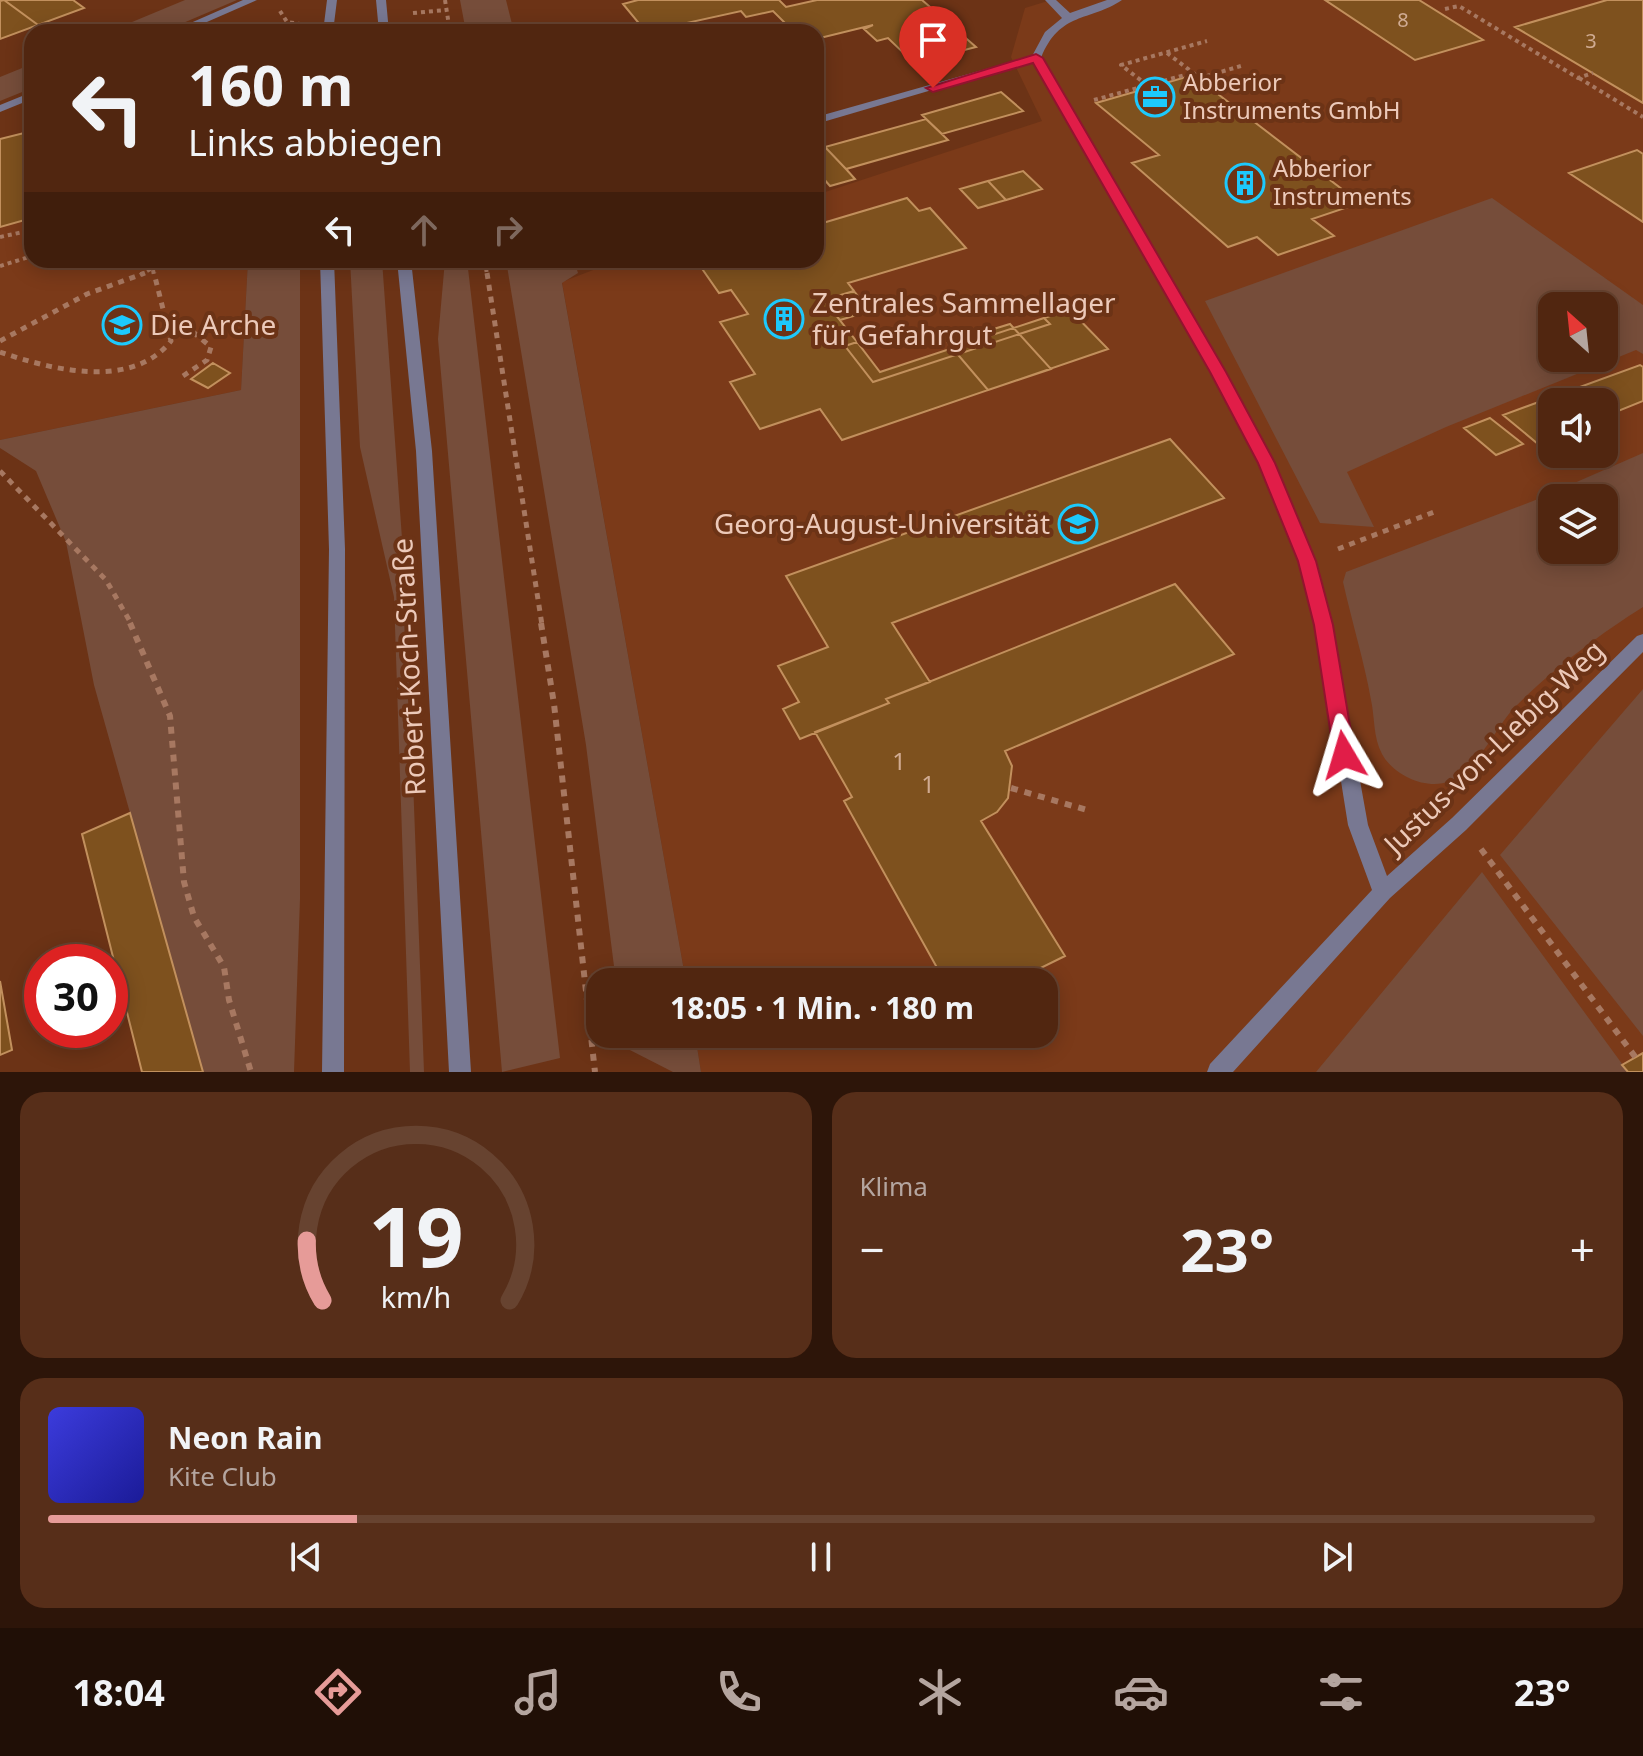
<!DOCTYPE html>
<html lang="de">
<head>
<meta charset="utf-8">
<style>
  :root { --surface:#512610; --page:#572e19; --text:#f1f3f6; --muted:#b4a59f; --line:#674330; --accent:#e69b98 }
  body { margin:0; font-family:"Noto Sans",sans-serif; background:var(--page); color:var(--text); height:100vh; display:flex; flex-direction:column; font-size:30px; white-space:nowrap }
  * { box-sizing:border-box; margin:0 }
  p { font-size:26px; color:var(--muted) }
  .icon { flex:none; width:44px; height:44px; fill:none; stroke:currentColor; stroke-width:2; stroke-linecap:round; stroke-linejoin:round }
  .map { position:relative; height:1072px; overflow:hidden }
  .panel { display:flex; flex-direction:column; gap:20px; padding:20px; background:#2d1509; flex:1 }
  .panel>* { flex:none }
  .banner { position:absolute; left:24px; top:24px; width:800px; height:244px; border-radius:24px; box-shadow:0 4px 20px #0003,0 0 0 2px var(--line); background:#512610; color:var(--text); overflow:hidden }
  .needle { width:52px; rotate:333deg }
  .fabs { position:absolute; left:1538px; top:292px; display:grid; gap:16px }
  .fabs a { display:grid; place-items:center; width:80px; height:80px; border-radius:16px; background:var(--surface); box-shadow:0 4px 20px #0003,0 0 0 2px var(--line); font-size:40px }
  .speed { position:absolute; left:24px; top:944px; display:flex; gap:16px; font-size:40px; font-weight:700; text-align:center }
  .speed>* { display:grid; place-content:center; width:104px; height:104px; border-radius:50%; background:var(--surface); box-shadow:0 4px 20px #0003,0 0 0 2px var(--line); line-height:1 }
  .speed .limit { border:12px solid #d22; background:#fff; color:#111 }
  .pin { position:absolute; display:grid; place-items:center; width:68px; height:68px; color:#fff; margin:-82px -34px; border-radius:50% 50% 50% 0; rotate:-45deg; box-shadow:0 0 8px #0007 }
  .pin .icon { rotate:45deg }
  .me { position:absolute; width:88px; margin:-44px; rotate:353deg; stroke-linejoin:round; filter:drop-shadow(0 0 6px #0008) }
  .turn { display:flex; align-items:center; gap:28px; height:168px; padding:0 32px; font-size:36px }
  .turn .icon { width:104px; height:104px; stroke-width:2.5 }
  .turn b { display:block; font-size:56px; line-height:68px }
  .lanes { display:flex; align-items:center; height:76px; padding:0 32px; background:#0003; justify-content:center; gap:40px; direction:ltr }
  .lanes .off { opacity:.35 }
  .big { font-size:60px; font-weight:700; line-height:1.1 }
  .panel .tile { flex:1; display:flex; flex-direction:column; justify-content:center; gap:12px; min-width:0; padding:0 28px; border-radius:24px; background:var(--page) }
  .panel .dial { align-items:center; gap:0 }
  .dial svg { height:208px; overflow:visible; fill:none; stroke:var(--line); stroke-width:7; stroke-linecap:round; text-anchor:middle }
  .dial text { fill:var(--text); stroke:none }
  .song { display:flex; align-items:center; gap:24px }
  .cover { width:96px; height:96px; border-radius:12px; background:linear-gradient(135deg,hsl(240 70% 55%),hsl(240 70% 35%)) }
  .played { height:8px; border-radius:4px; background:linear-gradient(90deg,var(--accent) 20%,var(--line) 20%) }
  .keys { display:flex; justify-content:space-around; direction:ltr }
  .heat { display:flex; justify-content:space-between; align-items:center; font-size:44px; direction:ltr }
  .panel .tiles { flex:1; display:grid; gap:20px; grid-template-columns:1fr 1fr }
  .tile:last-child { grid-column:span 2 }
  .trip { position:absolute; left:586px; top:968px; width:472px; height:80px; border-radius:24px; background:var(--surface); box-shadow:0 4px 20px #0003,0 0 0 2px var(--line); font-weight:700; line-height:80px; text-align:center }
  .tab-bar { display:flex; height:128px; justify-content:space-around; align-items:center; background:#200f06; color:var(--muted) }
  .tab-bar .icon { width:56px; height:56px }
  .tab-bar .selected { color:var(--accent) }
  .tab-bar b { font-size:36px; color:var(--text) }
  .map>svg:first-child { display:block }
</style>
</head>
<body>
<div class="map">
<svg width="1643" height="1072" viewBox="0 0 1643 1072">
  <rect width="100%" height="100%" fill="#6c3316"/>
  <path fill="#7b3a19" fill-rule="evenodd" d="M 1051,0 L 1643,0 L 1643,1072 L 701,1072 L 695,1034 L 1044,1034 L 1044,982 L 686,982 L 562,282 L 619,260 L 816,260 L 816,195 L 1042,121 L 1011,57 L 1025,8 ZM 1552,306 L 1604,306 L 1604,358 L 1552,358 ZM 1552,402 L 1604,402 L 1604,454 L 1552,454 ZM 1552,498 L 1604,498 L 1604,550 L 1552,550 Z
    M 32,131 L 32,260 L 248,260 L 241,390 L 0,440 L 0,139 Z"/>
  <path fill="#764d3a" fill-rule="evenodd" d="M 185,0 L 237,0 L 162,32 L 108,32 Z
    M 460,0 L 506,0 L 514,32 L 466,32 Z
    M 32,64 L 32,88 L 0,101 L 0,77 Z
    M 1492,198 L 1643,305 L 1643,354 L 1636,350 L 1446,427 L 1347,472 L 1374,527 L 1320,523 L 1205,301 ZM 1552,306 L 1604,306 L 1604,358 L 1552,358 Z
    M 248,260 L 300,260 L 300,899 L 294,1072 L 203,1072 L 94,685 L 66,542 L 36,471 L 0,448 L 0,440 L 241,390 Z
    M 350,260 L 382,260 L 406,594 L 424,1072 L 410,1072 L 394,597 L 360,447 Z
    M 445,260 L 467,260 L 560,1058 L 502,1072 L 438,339 Z
    M 506,260 L 574,260 L 578,273 L 562,283 L 686,982 L 616,982 L 586,745 Z
    M 1643,453 L 1643,607 C 1600,634 1549,672 1514,708 C 1494,730 1478,769 1450,781 C 1427,791 1393,775 1382,754 C 1373,737 1375,718 1371,700 C 1364,661 1352,622 1343,582 L 1346,572 L 1533,501 ZM 1552,498 L 1604,498 L 1604,550 L 1552,550 Z
    M 1643,689 L 1643,1036 L 1500,855 Z
    M 1482,872 L 1628,1072 L 1316,1072 Z
    M 622,1034 L 695,1034 L 701,1072 L 673,1072 L 624,1047 Z"/>
  <path fill="#7e511e" stroke="#c2905d" stroke-width="2" d="M 4,0 L 38,25 L 0,39 L 0,1 Z
    M 4,0 L 73,0 L 84,8 L 38,25 Z
    M 638,0 L 779,0 L 786,7 L 817,0 L 922,0 L 976,47 L 914,63 L 888,38 L 877,41 L 864,29 L 873,25 L 816,39 L 816,32 L 794,32 L 773,11 L 746,17 L 741,11 L 646,32 L 623,4 Z
    M 1325,0 L 1419,0 L 1483,40 L 1415,60 Z
    M 1607,0 L 1643,0 L 1643,103 L 1515,27 Z
    M 1193,75 L 1360,203 L 1312,219 L 1334,236 L 1278,255 L 1257,237 L 1228,247 L 1132,163 L 1159,155 L 1096,103 Z
    M 1001,92 L 1023,111 L 942,134 L 922,115 Z
    M 926,119 L 948,140 L 846,169 L 825,147 Z
    M 32,131 L 32,218 L 0,227 L 0,139 Z
    M 825,147 L 846,169 L 855,179 L 830,186 L 816,170 L 816,150 Z
    M 1637,150 L 1643,154 L 1643,222 L 1569,173 Z
    M 1023,171 L 1042,189 L 1006,200 L 988,181 Z
    M 988,181 L 1006,200 L 978,208 L 960,189 Z
    M 907,198 L 919,211 L 930,208 L 966,248 L 848,283 L 854,291 L 824,300 L 857,342 L 845,346 L 873,382 L 1050,324 L 1044,318 L 1070,310 L 1108,349 L 842,440 L 820,409 L 760,429 L 730,382 L 755,374 L 720,322 L 748,314 L 731,290 L 719,293 L 696,260 L 816,260 L 816,225 Z
    M 854,291 L 870,311 L 840,320 L 824,300 Z
    M 1044,318 L 1050,324 L 873,382 L 845,346 L 857,342 L 880,372 Z
    M 1010,324 L 1051,369 L 988,390 L 948,343 Z
    M 213,363 L 230,373 L 208,388 L 191,379 Z
    M 1640,365 L 1643,367 L 1643,401 L 1608,415 L 1614,421 L 1604,425 L 1604,402 L 1552,402 L 1550,448 L 1542,442 L 1538,444 L 1503,415 Z
    M 1490,418 L 1523,444 L 1496,455 L 1464,428 Z
    M 1170,439 L 1224,498 L 892,623 L 930,682 L 886,699 L 889,703 L 800,739 L 783,709 L 799,702 L 778,666 L 828,647 L 786,576 Z
    M 1175,584 L 1234,654 L 1005,751 L 1012,766 L 1008,798 L 997,812 L 981,821 L 1065,956 L 1012,982 L 945,982 L 844,801 L 852,797 L 815,732 L 889,703 L 886,699 Z
    M 130,813 L 203,1072 L 142,1072 L 82,834 Z
    M 0,981 L 12,1050 L 0,1055 Z
    M 1643,1053 L 1643,1072 L 1628,1072 L 1622,1065 Z"/>
  <g fill="none" stroke-linecap="round" stroke-linejoin="round">
    <path stroke="#a77861" stroke-width="4" stroke-dasharray="4 4" stroke-linecap="butt" d="M 445,0 L 450,32
      M 1445,9 L 1459,6 L 1578,78 L 1593,73
      M 280,11 L 287,22 L 300,24
      M 413,13 L 446,10
      M 1167,53 L 1200,78 L 1241,66
      M 1579,78 L 1643,117
      M 1147,85 L 1121,65 L 1207,41
      M 1094,100 L 1192,73
      M 0,237 L 32,230
      M 485,260 L 487,275
      M 0,266 L 32,256
      M 153,270 L 154,275
      M 140,275 L 166,260"/>
    <path stroke="#a77861" stroke-width="5" stroke-dasharray="6 6" stroke-linecap="butt" d="M 487,273 L 542,625
      M 169,330 L 193,332 L 211,347 L 207,360 L 183,376
      M 0,341 L 87,294 L 145,273
      M 0,352 C 52,370 132,390 171,341 L 154,273
      M 0,471 L 106,580 L 132,625
      M 1338,549 L 1434,512"/>
    <path stroke="#a77861" stroke-width="6" stroke-dasharray="7 7" stroke-linecap="butt" d="M 130,623 L 170,716 L 184,882 L 194,917 L 224,967 L 229,1000 L 251,1072
      M 541,623 L 554,704 L 595,1072
      M 1011,788 L 1087,810
      M 1481,849 L 1636,1058"/>
    <path fill="#787892" fill-rule="evenodd" d="M 243,0 L 257,0 L 184,32 L 170,32 Z
      M 1032,56 L 1041,58 L 816,124 L 816,117 Z
      M 32,92 L 32,99 L 0,112 L 0,105 Z"/>
    <path fill="#787892" fill-rule="evenodd" d="M 1045,0 L 1056,0 L 1070,13 L 1107,0 L 1122,0 C 1089,22 1060,11 1041,58 L 1225,372 L 1275,463 L 1315,561 L 1332,625 L 1368,825 L 1387,876 L 1452,818 L 1637,636 L 1643,634 L 1643,652 L 1466,830 L 1390,898 L 1233,1072 L 1207,1072 L 1210,1064 L 1372,890 L 1348,825 L 1316,625 L 1299,561 L 1259,463 L 1211,372 L 1031,58 L 1045,32 L 1062,18 Z"/>
    <path fill="#787892" fill-rule="evenodd" d="M 327,0 L 337,0 L 333,32 L 323,32 Z
      M 376,0 L 386,0 L 389,32 L 379,32 Z
      M 320,260 L 334,260 L 345,549 L 344,1072 L 322,1072 L 329,549 Z
      M 397,260 L 411,260 L 432,451 L 471,1072 L 449,1072 L 416,451 Z"/>
  </g>
  <path fill="#e11d48" stroke="#92132f" stroke-width="2" d="M 1036,54 L 1043,58 L 1226,372 L 1275,463 L 1316,561 L 1333,625 L 1355,755 L 1352,762 L 1337,762 L 1334,755 L 1314,625 L 1298,561 L 1258,463 L 1210,372 L 1033,63 L 933,92 L 926,88 Z"/>
  <defs>
    <symbol id="office-ring" viewBox="-11 -11 22 22"><circle r="9.5" fill="#6c3316" stroke="#1dc9fc" stroke-width="1.5"/><path d="M-6-3h4V-5.5h4V-3h4V5H-6ZM-1-4.5V-3h2v-1.5ZM-6 0V1H6V0Z" fill="#1dc9fc"/></symbol>
    <symbol id="building-ring" viewBox="-11 -11 22 22"><circle r="9.5" fill="#6c3316" stroke="#1dc9fc" stroke-width="1.5"/><path d="M-4-6H4V6H1V3H-1V6H-4ZM-2.5-4.3h1.7v1.8h-1.7ZM.8-4.3h1.7v1.8H.8ZM-2.5-1h1.7V.8h-1.7ZM.8-1h1.7V.8H.8Z" fill="#1dc9fc"/></symbol>
    <symbol id="school-ring" viewBox="-11 -11 22 22"><circle r="9.5" fill="#6c3316" stroke="#1dc9fc" stroke-width="1.5"/><path d="M0-5L7-2L0 1L-7-2ZM-4 1L0 2.5L4 1V4Q0 6-4 4Z" fill="#1dc9fc"/></symbol>
    <symbol id="university-ring" viewBox="-11 -11 22 22"><circle r="9.5" fill="#6c3316" stroke="#1dc9fc" stroke-width="1.5"/><path d="M0-5L7-2L0 1L-7-2ZM-4 1L0 2.5L4 1V4Q0 6-4 4Z" fill="#1dc9fc"/></symbol>
  </defs>
  <g fill-rule="evenodd">
    <use href="#office-ring" x="1133" y="75" width="44" height="44"/>
    <use href="#building-ring" x="1223" y="161" width="44" height="44"/>
    <use href="#building-ring" x="762" y="297" width="44" height="44"/>
    <use href="#school-ring" x="100" y="303" width="44" height="44"/>
    <use href="#university-ring" x="1056" y="502" width="44" height="44"/>
  </g>
  <g text-anchor="middle" stroke-width="8" stroke-linejoin="round" paint-order="stroke">
    <g font-size="20" fill="#d0ab92">
      <text x="1403" y="27">8</text>
      <text x="1591" y="48">3</text>
    </g>
    <g font-size="24" fill="#ecc9b9" stroke="#6c3316" text-anchor="start">
      <text x="1183" y="91">Abberior<tspan x="1183" dy="28">Instruments GmbH</tspan></text>
      <text x="1273" y="177">Abberior<tspan x="1273" dy="28">Instruments</tspan></text>
    </g>
    <g font-size="24" fill="#d0ab92">
      <text x="899" y="770">1</text>
      <text x="928" y="793">1</text>
    </g>
    <g font-size="28" fill="#ecc9b9" stroke="#6c3316" text-anchor="start">
      <text x="812" y="313">Zentrales Sammellager<tspan x="812" dy="32">für Gefahrgut</tspan></text>
      <text x="150" y="335">Die Arche</text>
      <text x="1050" y="534" text-anchor="end">Georg-August-Universität</text>
    </g>
    <g font-size="28" fill="#ecc9b9" stroke="#6c3316">
      <text transform="translate(409 667) rotate(-93)" y="10">Robert-Koch-Straße</text>
      <text transform="translate(1494 747) rotate(-44)" y="10">Justus-von-Liebig-Weg</text>
    </g>
  </g>
</svg>
<div class="fabs">
<a><svg class="needle" viewBox="-14 -14 28 28"><path d="M0-13l5 13h-10z" fill="#e53935"/><path d="M0 13l5-13h-10z" fill="#b4a59f"/></svg></a>
<a><svg class="icon" aria-label="sound" viewBox="0 0 24 24"><path d="M4 9h4l5-4v14l-5-4H4zM17 9q2 3 0 6"/></svg></a>
<a><svg class="icon" aria-label="layers" viewBox="0 0 24 24"><path d="M12 4l9 5-9 5-9-5zM3 14l9 5 9-5"/></svg></a>
</div>
<div class="speed"><div class="limit">30</div></div>
<div class="pin" style="left:933px;top:88px;background:#d93025"><svg class="icon" aria-label="arrive" viewBox="0 0 24 24"><path d="M6 21V4h12l-3 4 3 4H6"/></svg></div>
<svg class="me" style="left:1344px;top:755px" viewBox="-20 -20 40 40"><path d="M0-17L14 15 0 8-14 15z" fill="#e11d48" stroke="#fff" stroke-width="4"/></svg>
<div class="trip">18:05 · 1 Min. · 180 m</div>
<div class="banner">
<div class="turn"><svg class="icon" aria-label="left" viewBox="0 0 24 24"><path d="M17 20v-9H6M10 6l-5 5 5 5"/></svg><div><b>160 m</b>Links abbiegen</div></div>
<div class="lanes"><svg class="icon" aria-label="left" viewBox="0 0 24 24"><path d="M17 20v-9H6M10 6l-5 5 5 5"/></svg><svg class="icon off" aria-label="ahead" viewBox="0 0 24 24"><path d="M12 20V5M6 11l6-6 6 6"/></svg><svg class="icon off" aria-label="right" viewBox="0 0 24 24"><path d="M7 20v-9h11M14 6l5 5-5 5"/></svg></div>
</div>
</div>
<section class="panel">
<div class="tiles">
<div class="tile dial"><svg viewBox="0 0 100 80">
<path d="M14 69A42 42 0 1 1 86 69"/>
<path d="M14 69A42 42 0 0 1 8 46" stroke="#e69b98"/>
<text x="50" y="56" font-size="32" font-weight="700">19</text>
<text x="50" y="72" font-size="11">km/h</text>
</svg></div>
<div class="tile"><p>Klima</p>
<div class="heat"><a>−</a><b class="big">23°</b><a>+</a></div>
</div>
<div class="tile">
<div class="song"><i class="cover"></i><div><b>Neon Rain</b><p>Kite Club</p></div></div>
<div class="played"></div>
<div class="keys"><svg class="icon" aria-label="previous" viewBox="0 0 24 24"><path d="M18 5L8 12l10 7zM5 5v14"/></svg><svg class="icon" aria-label="pause" viewBox="0 0 24 24"><path d="M8 5v14M16 5v14"/></svg><svg class="icon" aria-label="next" viewBox="0 0 24 24"><path d="M6 5l10 7-10 7zM19 5v14"/></svg></div>
</div>
</div>
</section>
<nav class="tab-bar">
<b>18:04</b>
<svg class="icon selected" aria-label="directions" viewBox="0 0 24 24"><path d="M12 3l9 9-9 9-9-9zM9 14v-3h6M13 9l2 2-2 2"/></svg>
<svg class="icon" aria-label="music" viewBox="0 0 24 24"><path d="M9 18V5l10-2v13"/><circle cx="6" cy="18" r="3"/><circle cx="16" cy="16" r="3"/></svg>
<svg class="icon" aria-label="phone" viewBox="0 0 24 24"><path d="M5 4h4l2 5-3 2q2 4 5 5l2-3 5 2v4C11 20 4 13 5 4z"/></svg>
<svg class="icon" aria-label="climate" viewBox="0 0 24 24"><path d="M12 3v18M4 7l16 10M4 17L20 7"/></svg>
<svg class="icon" aria-label="car" viewBox="0 0 24 24"><path d="M5 17H2v-5l4-1 3-4h7l3 4 3 1v5h-3M9 17h6M6 11h13"/><circle cx="7" cy="17" r="2"/><circle cx="17" cy="17" r="2"/></svg>
<svg class="icon" aria-label="filters" viewBox="0 0 24 24"><path d="M4 7h16M4 17h16"/><circle cx="9" cy="7" r="2"/><circle cx="15" cy="17" r="2"/></svg>
<b>23°</b>
</nav>
</body>
</html>
